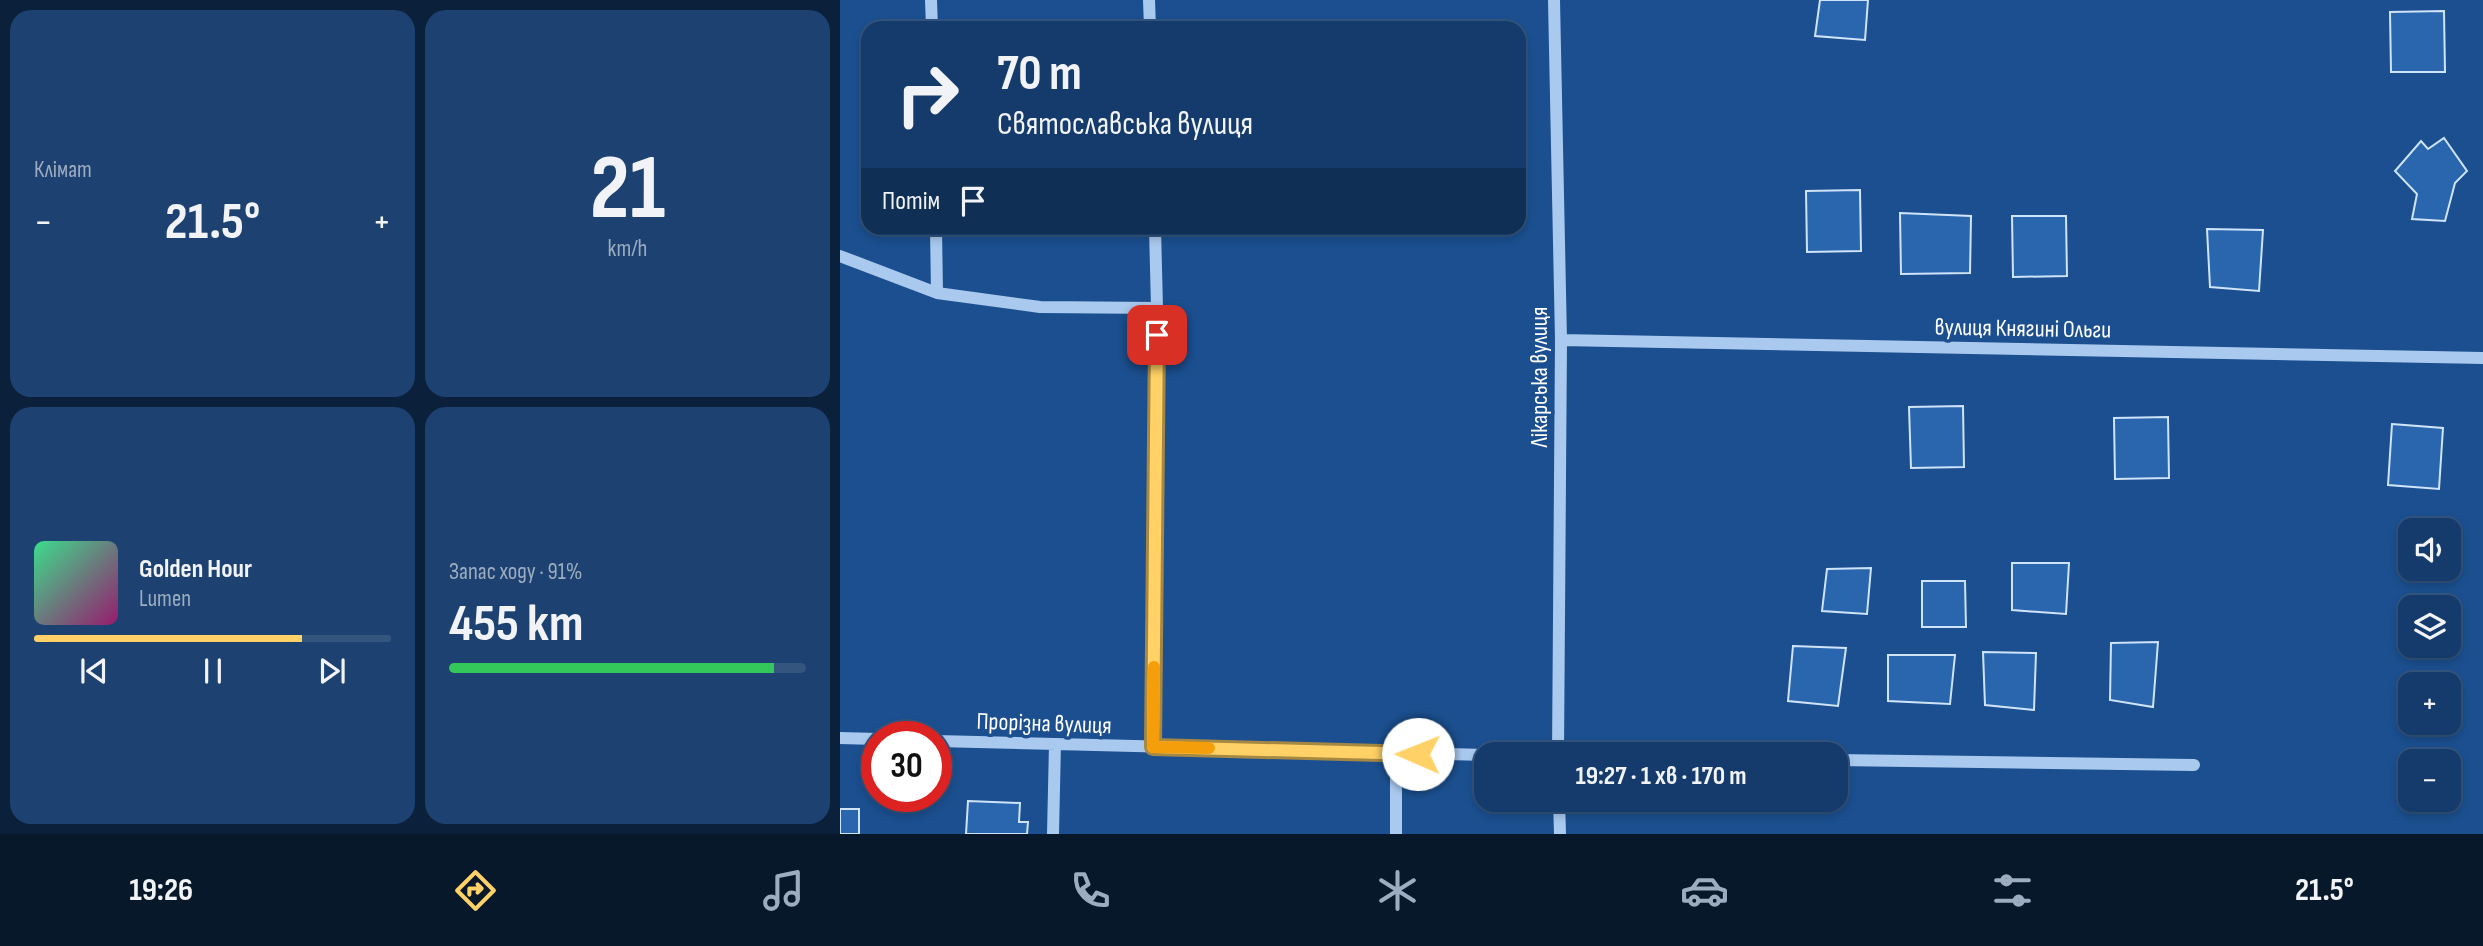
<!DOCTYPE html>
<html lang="uk">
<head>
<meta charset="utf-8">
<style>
  :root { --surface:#143b6b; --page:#1d4271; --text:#f1f3f6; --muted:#9dadc1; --line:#33557e; --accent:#ffd166 }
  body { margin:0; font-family:"Sofia Sans Condensed",sans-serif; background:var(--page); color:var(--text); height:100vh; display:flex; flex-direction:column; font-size:26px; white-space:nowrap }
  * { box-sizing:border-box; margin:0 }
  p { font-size:23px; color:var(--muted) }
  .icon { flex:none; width:38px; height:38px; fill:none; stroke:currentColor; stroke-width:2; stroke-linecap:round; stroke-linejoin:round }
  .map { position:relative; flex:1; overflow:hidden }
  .sheet { display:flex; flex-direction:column; gap:10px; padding:10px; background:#0b203b; width:840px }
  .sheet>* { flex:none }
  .hud { position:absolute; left:21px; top:21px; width:665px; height:214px; border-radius:21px; box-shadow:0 4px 10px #0003,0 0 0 2px var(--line); background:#143b6b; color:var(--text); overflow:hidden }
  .fabs { position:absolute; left:1558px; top:518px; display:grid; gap:14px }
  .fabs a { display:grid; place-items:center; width:63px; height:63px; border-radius:14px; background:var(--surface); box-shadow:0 4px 10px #0003,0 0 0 2px var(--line); font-size:35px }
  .speed { position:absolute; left:21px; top:721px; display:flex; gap:14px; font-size:35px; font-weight:700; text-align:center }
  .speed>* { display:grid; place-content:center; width:91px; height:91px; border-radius:50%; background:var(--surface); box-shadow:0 4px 10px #0003,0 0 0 2px var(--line); line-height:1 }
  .speed .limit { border:10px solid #d22; background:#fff; color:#111 }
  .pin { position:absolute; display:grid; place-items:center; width:60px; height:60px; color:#fff; margin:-30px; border-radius:14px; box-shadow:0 4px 10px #0006 }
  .me { position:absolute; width:77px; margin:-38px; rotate:271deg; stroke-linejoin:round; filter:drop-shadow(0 0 5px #0008) }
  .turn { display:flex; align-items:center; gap:24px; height:147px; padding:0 21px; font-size:32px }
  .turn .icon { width:91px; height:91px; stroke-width:2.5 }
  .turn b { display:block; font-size:49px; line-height:60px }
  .then { display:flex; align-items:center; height:66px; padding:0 21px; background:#0003; gap:14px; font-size:26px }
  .big { font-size:52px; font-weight:700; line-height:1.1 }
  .sheet .tile { flex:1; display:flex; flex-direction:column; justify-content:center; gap:10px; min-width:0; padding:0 24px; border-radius:21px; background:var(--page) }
  .sheet .dial { align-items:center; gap:0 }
  .dial b { font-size:91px; line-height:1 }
  .song { display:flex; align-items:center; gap:21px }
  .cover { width:84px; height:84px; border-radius:10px; background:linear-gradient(135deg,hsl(150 70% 55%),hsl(320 70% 35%)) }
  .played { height:7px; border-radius:4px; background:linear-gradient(90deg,var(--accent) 75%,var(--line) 75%) }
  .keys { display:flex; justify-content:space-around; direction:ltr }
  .heat { display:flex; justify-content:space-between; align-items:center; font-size:38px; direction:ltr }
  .charge { height:10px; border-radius:5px; background:linear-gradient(90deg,#34c759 91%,var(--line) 0) }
  .sheet .tiles { flex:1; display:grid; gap:10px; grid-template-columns:repeat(2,1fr) }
  .trip { position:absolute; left:634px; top:742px; width:374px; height:70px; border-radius:21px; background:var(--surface); box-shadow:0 4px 10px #0003,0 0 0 2px var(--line); font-weight:700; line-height:70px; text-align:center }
  .menu { display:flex; height:112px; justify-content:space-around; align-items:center; background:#08182b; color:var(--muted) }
  .menu .icon { width:49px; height:49px }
  .menu .active { color:var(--accent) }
  .menu b { font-size:32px; color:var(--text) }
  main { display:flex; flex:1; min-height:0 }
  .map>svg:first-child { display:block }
</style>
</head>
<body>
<main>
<section class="sheet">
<div class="tiles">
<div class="tile"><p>Клімат</p>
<div class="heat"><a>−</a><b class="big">21.5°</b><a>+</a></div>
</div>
<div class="tile dial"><b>21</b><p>km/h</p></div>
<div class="tile">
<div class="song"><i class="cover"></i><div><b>Golden Hour</b><p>Lumen</p></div></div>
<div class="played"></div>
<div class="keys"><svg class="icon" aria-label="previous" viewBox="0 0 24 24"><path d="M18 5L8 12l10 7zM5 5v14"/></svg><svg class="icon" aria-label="pause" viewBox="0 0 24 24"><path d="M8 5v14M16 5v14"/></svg><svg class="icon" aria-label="next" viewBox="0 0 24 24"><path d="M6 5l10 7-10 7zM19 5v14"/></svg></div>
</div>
<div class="tile"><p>Запас ходу · 91%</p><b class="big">455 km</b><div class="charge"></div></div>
</div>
</section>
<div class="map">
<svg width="1643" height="834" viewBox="0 0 1643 834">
  <rect width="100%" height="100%" fill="#1b4f8f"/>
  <path fill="#2a66ad" stroke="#cfe3fa" stroke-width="2" d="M 980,0 L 1028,0 L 1025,40 L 975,36 Z
    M 1604,11 L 1605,72 L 1551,72 L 1550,12 Z
    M 1604,138 L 1627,171 L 1615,183 L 1605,221 L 1572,219 L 1577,194 L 1555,171 L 1581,141 L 1588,149 Z
    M 1020,190 L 1021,251 L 967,252 L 966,191 Z
    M 1060,213 L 1131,216 L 1130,273 L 1061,274 Z
    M 1172,216 L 1226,216 L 1227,276 L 1173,277 Z
    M 1367,229 L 1423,230 L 1419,291 L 1370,287 Z
    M 1123,406 L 1124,467 L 1071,468 L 1069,407 Z
    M 1328,417 L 1329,478 L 1275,479 L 1274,418 Z
    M 1552,424 L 1603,428 L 1599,489 L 1548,485 Z
    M 1172,563 L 1229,563 L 1226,614 L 1172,610 Z
    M 1031,568 L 1027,614 L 982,611 L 987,569 Z
    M 1082,581 L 1125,581 L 1126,627 L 1082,627 Z
    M 1318,642 L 1313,707 L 1270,700 L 1271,643 Z
    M 953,646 L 1006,648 L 998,706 L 948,701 Z
    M 1143,652 L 1196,653 L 1194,710 L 1145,705 Z
    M 1048,655 L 1115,655 L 1110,704 L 1048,701 Z
    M 128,801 L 180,803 L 179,822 L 188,822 L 187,834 L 126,834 Z
    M 0,809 L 19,809 L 19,834 L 0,834 Z"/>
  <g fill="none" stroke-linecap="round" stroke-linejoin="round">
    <path stroke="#a9c9ee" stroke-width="12" d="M 91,0 L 92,28
      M 309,0 L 310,28
      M 714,0 L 721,340 L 718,754
      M 96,228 L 97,293
      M 0,256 L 97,293 L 200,307 L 317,308
      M 721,340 L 1643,358
      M 0,738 L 37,739
      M 96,741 L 646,755
      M 313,746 L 317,308 L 315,228
      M 996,760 L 1354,765
      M 719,800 L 720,834
      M 213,834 L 215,744
      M 556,834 L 556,754"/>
  </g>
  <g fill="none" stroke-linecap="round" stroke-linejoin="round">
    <defs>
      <path id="route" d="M 317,335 L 313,747 L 578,754"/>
    </defs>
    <use href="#route" stroke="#a68842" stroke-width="18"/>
    <use href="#route" stroke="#ffd166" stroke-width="12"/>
    <path stroke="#f59e0b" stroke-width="12" d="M 314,667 L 313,747 L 369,748"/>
  </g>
  <g text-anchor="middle" stroke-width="7" stroke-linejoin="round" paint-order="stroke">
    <g font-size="24" fill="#fff" stroke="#1b4f8f">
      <text transform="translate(1183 328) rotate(1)" y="8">вулиця Княгині Ольги</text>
      <text transform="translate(699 377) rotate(-90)" y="8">Лікарська вулиця</text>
      <text transform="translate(204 723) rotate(2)" y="8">Прорізна вулиця</text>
    </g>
  </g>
</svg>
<div class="fabs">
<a><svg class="icon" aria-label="sound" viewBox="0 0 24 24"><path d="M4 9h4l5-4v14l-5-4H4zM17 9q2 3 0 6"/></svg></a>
<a><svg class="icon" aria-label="layers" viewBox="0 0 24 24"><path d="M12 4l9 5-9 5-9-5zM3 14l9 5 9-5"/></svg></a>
<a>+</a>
<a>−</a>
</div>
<div class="speed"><div class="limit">30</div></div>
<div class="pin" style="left:317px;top:335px;background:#d93025"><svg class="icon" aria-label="arrive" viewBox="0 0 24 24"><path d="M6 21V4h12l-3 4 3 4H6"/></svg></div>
<svg class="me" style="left:578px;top:754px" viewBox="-20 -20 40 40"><circle r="19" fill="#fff"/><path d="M0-13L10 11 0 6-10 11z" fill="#ffd166"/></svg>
<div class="trip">19:27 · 1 хв · 170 m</div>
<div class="hud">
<div class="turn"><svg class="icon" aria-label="right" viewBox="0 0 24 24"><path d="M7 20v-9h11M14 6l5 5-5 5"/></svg><div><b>70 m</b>Святославська вулиця</div></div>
<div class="then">Потім<svg class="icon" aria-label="arrive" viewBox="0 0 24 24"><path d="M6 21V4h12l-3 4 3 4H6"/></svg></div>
</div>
</div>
</main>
<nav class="menu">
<b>19:26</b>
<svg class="icon active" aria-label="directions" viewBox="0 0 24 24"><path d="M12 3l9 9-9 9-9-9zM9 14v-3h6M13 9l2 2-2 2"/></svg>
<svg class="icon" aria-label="music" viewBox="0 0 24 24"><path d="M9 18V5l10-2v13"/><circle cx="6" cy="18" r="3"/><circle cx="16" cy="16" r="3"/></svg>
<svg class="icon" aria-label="phone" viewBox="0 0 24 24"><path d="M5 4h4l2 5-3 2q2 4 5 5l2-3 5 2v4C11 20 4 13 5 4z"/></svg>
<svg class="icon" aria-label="climate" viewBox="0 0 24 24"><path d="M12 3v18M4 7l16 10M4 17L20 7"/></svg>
<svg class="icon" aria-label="car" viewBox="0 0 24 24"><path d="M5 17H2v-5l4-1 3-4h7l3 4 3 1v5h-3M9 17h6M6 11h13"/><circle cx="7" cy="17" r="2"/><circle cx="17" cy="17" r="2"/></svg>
<svg class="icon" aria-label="filters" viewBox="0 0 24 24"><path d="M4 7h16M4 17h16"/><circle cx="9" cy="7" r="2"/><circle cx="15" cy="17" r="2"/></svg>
<b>21.5°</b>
</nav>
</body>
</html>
